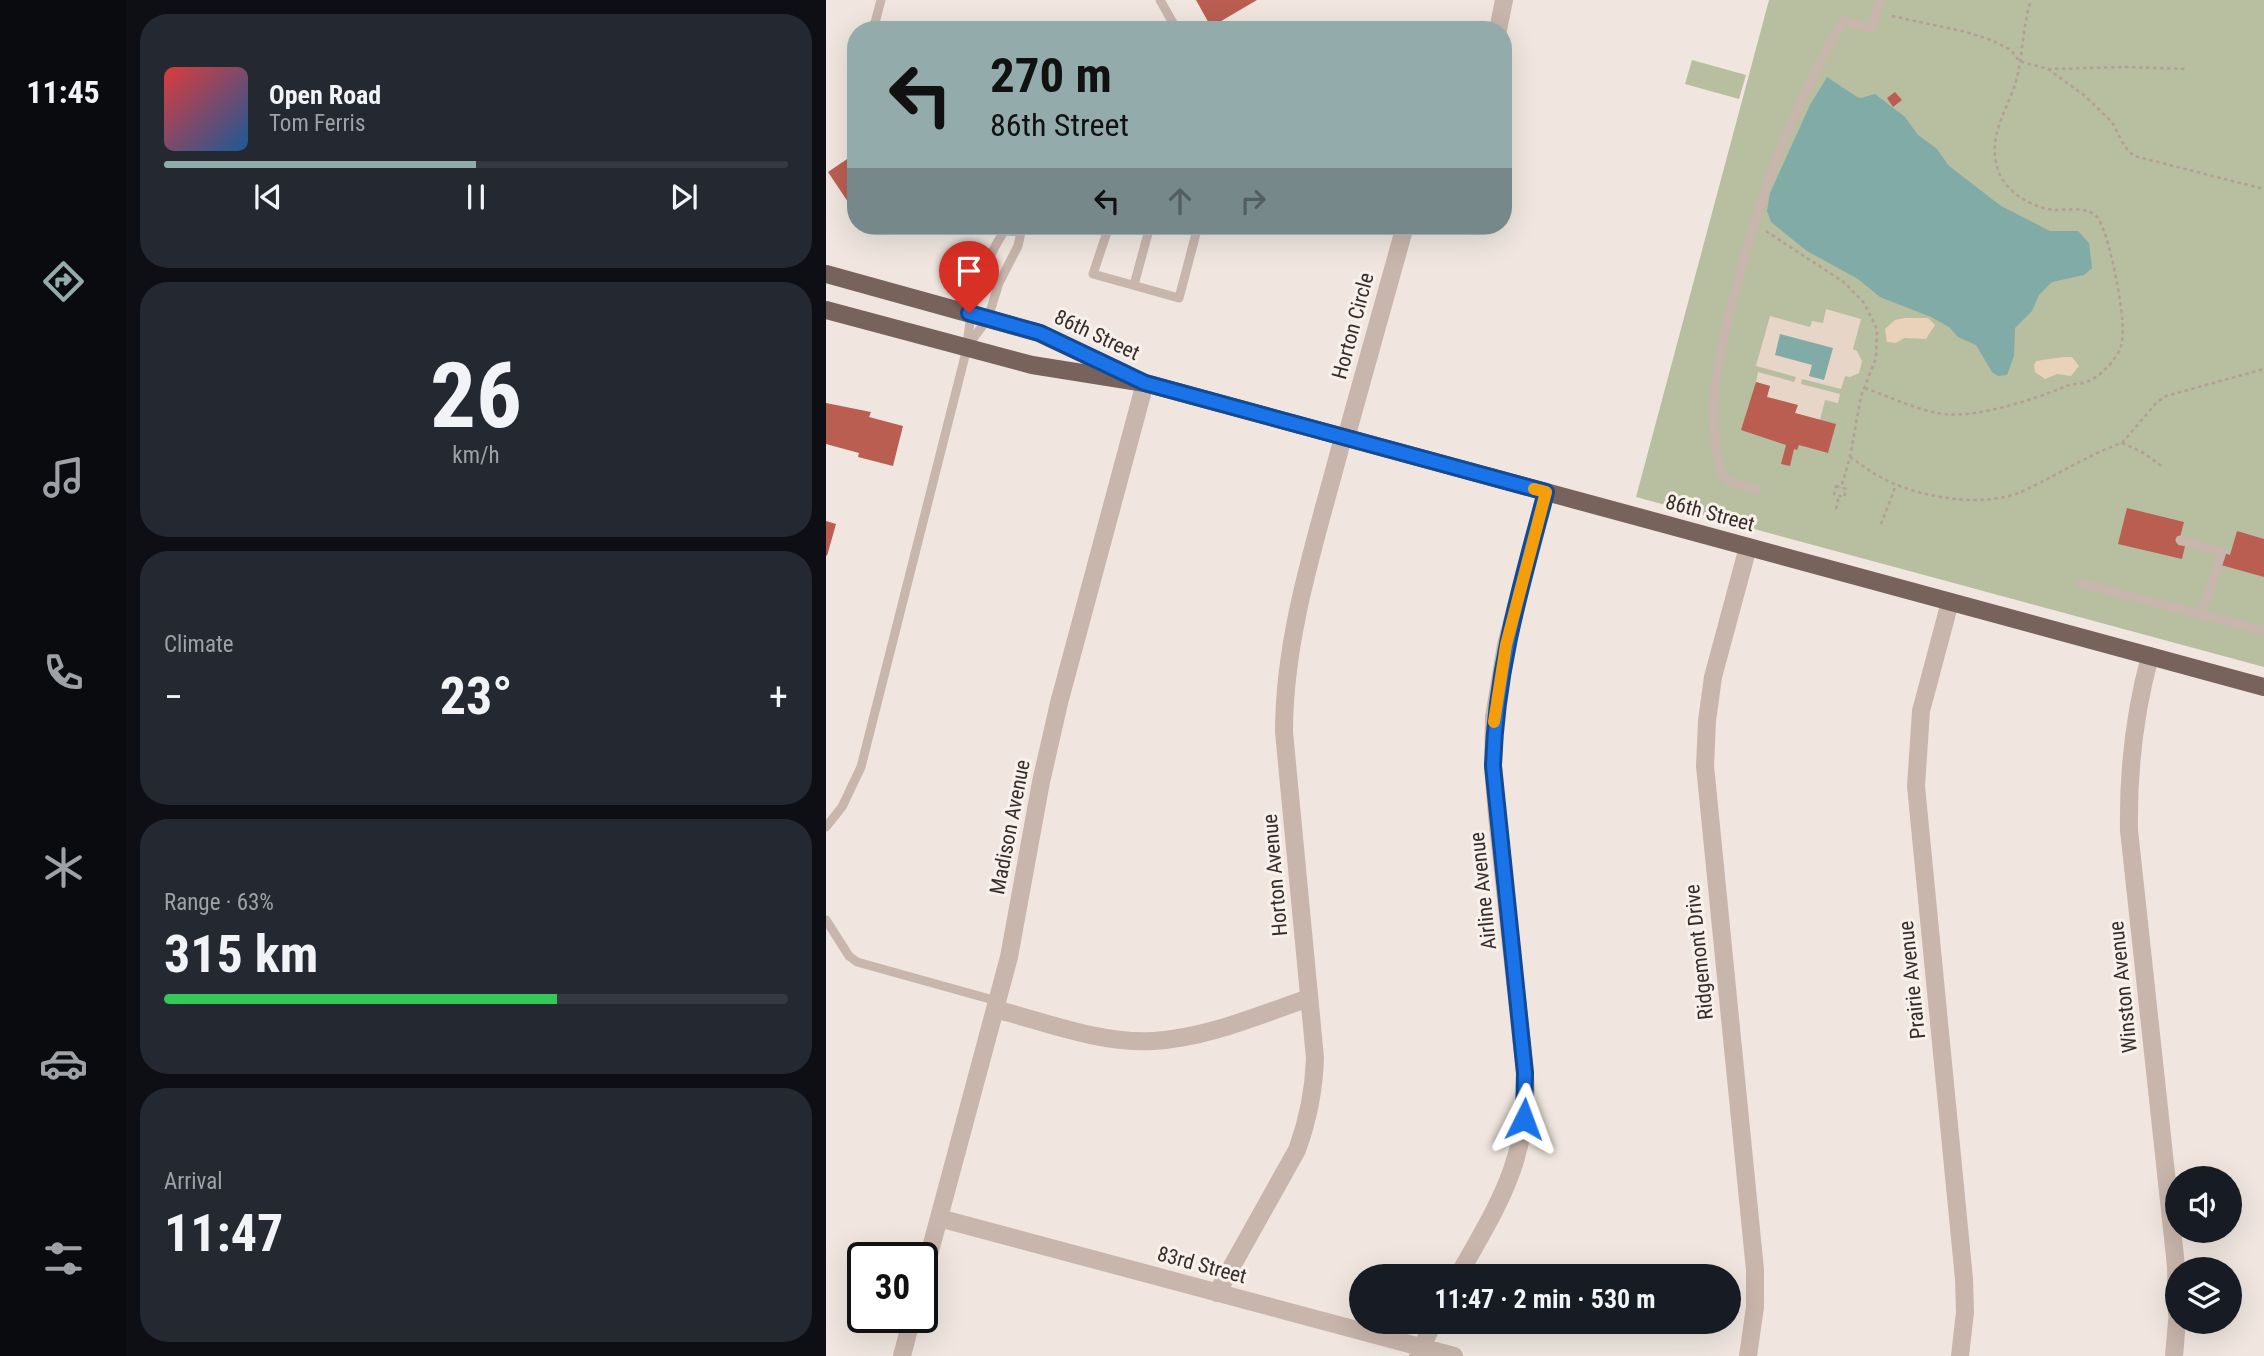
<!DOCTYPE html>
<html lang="en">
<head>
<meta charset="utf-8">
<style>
  :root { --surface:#171b24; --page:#242831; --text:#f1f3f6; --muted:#9ea1a6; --line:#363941; --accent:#94abac }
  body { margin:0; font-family:"Roboto Condensed",sans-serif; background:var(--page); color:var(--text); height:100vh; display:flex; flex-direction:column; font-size:26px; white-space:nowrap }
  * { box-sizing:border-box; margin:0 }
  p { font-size:23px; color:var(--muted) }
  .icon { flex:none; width:38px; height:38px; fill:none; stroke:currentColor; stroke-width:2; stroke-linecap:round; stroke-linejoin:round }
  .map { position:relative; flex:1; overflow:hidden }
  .side { display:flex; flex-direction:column; gap:14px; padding:14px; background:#0d0f14; width:700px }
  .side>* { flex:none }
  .top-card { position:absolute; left:21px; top:21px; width:665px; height:214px; border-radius:28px; box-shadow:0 7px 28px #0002; background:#94abac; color:#111; overflow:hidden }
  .controls { position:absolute; left:1339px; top:1166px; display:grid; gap:14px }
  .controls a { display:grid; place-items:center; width:77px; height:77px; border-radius:50%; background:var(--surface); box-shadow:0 7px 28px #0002; font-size:35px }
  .speed { position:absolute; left:21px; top:1242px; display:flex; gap:14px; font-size:35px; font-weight:700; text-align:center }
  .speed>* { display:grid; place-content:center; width:91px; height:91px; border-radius:50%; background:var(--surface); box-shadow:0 7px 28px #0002; line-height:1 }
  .speed .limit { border:4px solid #111; border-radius:10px; background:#fff; color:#111 }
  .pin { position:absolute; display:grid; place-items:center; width:60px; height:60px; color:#fff; margin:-72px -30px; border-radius:50% 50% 50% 0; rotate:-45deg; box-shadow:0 0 7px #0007 }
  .pin .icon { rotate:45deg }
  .me { position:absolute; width:77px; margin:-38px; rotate:3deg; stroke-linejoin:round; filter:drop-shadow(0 0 5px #0008) }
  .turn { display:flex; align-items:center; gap:24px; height:147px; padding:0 28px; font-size:32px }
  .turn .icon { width:91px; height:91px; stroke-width:2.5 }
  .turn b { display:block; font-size:49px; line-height:60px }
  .lanes { display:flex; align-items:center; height:66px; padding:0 28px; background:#0003; justify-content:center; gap:35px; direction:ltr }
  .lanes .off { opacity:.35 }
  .big { font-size:52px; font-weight:700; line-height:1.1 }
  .side .widget { flex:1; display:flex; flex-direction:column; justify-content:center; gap:10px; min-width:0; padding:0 24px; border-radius:28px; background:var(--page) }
  .side .dial { align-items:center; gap:0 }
  .dial b { font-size:91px; line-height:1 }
  .song { display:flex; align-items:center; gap:21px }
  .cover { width:84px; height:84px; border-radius:10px; background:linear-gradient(135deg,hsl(0 70% 55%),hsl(210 70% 35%)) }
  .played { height:7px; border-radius:4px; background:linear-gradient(90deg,var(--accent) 50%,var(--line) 50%) }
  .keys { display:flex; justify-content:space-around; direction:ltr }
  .heat { display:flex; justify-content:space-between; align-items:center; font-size:38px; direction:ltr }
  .charge { height:10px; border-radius:5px; background:linear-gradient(90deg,#34c759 63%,var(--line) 0) }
  .trip { position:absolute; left:523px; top:1264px; width:392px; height:70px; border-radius:35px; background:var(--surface); box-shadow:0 7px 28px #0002; font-weight:700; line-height:70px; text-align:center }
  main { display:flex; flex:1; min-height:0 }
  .dock { display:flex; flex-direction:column; width:126px; justify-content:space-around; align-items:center; background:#090b0e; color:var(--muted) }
  .dock .icon { width:49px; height:49px }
  .dock .selected { color:var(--accent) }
  .dock b { font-size:32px; color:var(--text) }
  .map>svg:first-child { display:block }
</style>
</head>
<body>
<main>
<nav class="dock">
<b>11:45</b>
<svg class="icon selected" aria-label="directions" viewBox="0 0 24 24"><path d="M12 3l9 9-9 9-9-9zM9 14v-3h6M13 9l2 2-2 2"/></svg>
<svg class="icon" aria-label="music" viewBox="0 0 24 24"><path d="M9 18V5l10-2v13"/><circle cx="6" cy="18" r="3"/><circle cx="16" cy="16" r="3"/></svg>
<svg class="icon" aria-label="phone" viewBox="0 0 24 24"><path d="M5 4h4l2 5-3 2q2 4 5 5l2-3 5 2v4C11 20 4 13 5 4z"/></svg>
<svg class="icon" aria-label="climate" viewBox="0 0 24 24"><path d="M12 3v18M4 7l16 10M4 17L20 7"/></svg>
<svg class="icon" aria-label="car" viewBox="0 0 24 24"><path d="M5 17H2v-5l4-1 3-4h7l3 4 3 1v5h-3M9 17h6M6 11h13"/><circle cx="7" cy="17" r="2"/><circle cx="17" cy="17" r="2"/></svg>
<svg class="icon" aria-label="filters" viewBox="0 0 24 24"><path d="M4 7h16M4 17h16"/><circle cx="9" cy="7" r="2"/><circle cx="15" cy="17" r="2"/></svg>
</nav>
<section class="side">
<div class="widget">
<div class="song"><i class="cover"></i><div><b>Open Road</b><p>Tom Ferris</p></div></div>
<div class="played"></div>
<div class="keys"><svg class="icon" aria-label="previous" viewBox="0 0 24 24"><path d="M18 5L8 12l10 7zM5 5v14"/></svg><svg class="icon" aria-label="pause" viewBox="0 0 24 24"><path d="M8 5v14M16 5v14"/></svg><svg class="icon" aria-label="next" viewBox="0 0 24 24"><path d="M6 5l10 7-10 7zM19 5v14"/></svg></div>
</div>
<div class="widget dial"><b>26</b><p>km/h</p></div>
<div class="widget"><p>Climate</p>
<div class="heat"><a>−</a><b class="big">23°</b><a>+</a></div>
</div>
<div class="widget"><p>Range · 63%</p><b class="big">315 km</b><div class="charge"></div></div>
<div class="widget"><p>Arrival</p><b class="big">11:47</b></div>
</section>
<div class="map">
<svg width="1438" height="1356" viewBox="0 0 1438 1356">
  <rect width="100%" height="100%" fill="#f0e6df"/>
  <path fill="#b8bea0" d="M 943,0 L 1438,0 L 1438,667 L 810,497 Z
    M 866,60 L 920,75 L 913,99 L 859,84 Z"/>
  <path fill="#e9d2b9" d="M 1079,318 L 1102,318 L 1109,325 L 1100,339 L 1078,338 L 1070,343 L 1061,342 L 1059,329 L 1069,320 Z
    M 1237,357 L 1246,357 L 1253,366 L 1245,376 L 1231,374 L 1219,379 L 1209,372 L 1208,365 L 1210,361 Z"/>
  <path fill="#e7d5c7" d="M 1000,309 L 1035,319 L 1027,349 L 1031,351 L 1036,361 L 1033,373 L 1024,377 L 1019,376 L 1015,389 L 976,379 L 975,384 L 1014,394 L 1012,403 L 999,400 L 994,420 L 969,413 L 971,405 L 941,397 L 944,386 L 930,382 L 932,372 L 968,382 L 970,377 L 930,366 L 944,316 L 984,327 L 986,321 L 997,323 Z"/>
  <path fill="#80aba7" d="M 1001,77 L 1031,97 L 1035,98 L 1049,94 L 1079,117 L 1092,135 L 1111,149 L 1123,166 L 1175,206 L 1224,231 L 1252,231 L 1263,243 L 1266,268 L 1258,275 L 1226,282 L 1213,295 L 1206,311 L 1189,328 L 1188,356 L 1181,375 L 1172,376 L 1166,372 L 1150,345 L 1132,337 L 1123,327 L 1105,317 L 1054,297 L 1032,279 L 981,251 L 945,222 L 941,211 L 944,193 L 984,105 Z
    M 954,334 L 1007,348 L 998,380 L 983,376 L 986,365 L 949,355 Z"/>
  <path fill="#bb5e52" d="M 370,0 L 431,0 L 385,27 Z
    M 1069,92 L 1076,100 L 1067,107 L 1061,98 Z
    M 27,155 L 30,159 L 30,214 L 2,172 Z
    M 930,382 L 944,386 L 941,397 L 972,405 L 969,413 L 1010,424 L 1002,453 L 973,445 L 971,450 L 968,449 L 964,466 L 955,464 L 960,445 L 915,430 Z
    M 0,403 L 45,412 L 43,417 L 77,426 L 67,466 L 32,457 L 33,453 L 0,444 Z
    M 1301,508 L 1358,522 L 1352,545 L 1359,546 L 1356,559 L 1292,544 Z
    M 0,521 L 10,524 L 1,556 L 0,555 Z
    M 1411,531 L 1438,539 L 1438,577 L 1395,565 L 1398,553 L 1404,555 Z"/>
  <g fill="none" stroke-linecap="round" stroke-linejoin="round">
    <path stroke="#b39f96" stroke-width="2.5" stroke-dasharray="3.5 3.5" stroke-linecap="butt" d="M 1066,16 L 1140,32 L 1165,40 L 1185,50 L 1193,61 L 1222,69 L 1259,96 L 1286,122 L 1299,147 L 1308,156 L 1438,189
      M 1222,69 L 1301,67 L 1361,69
      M 940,231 L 1019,283 L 1038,303 L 1051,329 L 1050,358 L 1035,396 L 1024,457 L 1015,488
      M 1039,388 C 1065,397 1092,411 1119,414 C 1151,418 1209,399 1238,387 C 1245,383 1256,385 1263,381 C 1276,375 1291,359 1295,346 C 1302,325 1286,253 1278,231 C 1276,227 1274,220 1271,217 C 1261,206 1243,210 1230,210 C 1208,209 1179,192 1172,170 C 1159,132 1188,103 1193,68 C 1197,46 1198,22 1205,0
      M 1296,443 L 1331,402 L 1340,396 L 1438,369
      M 1024,457 C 1036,465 1047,474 1060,480 C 1097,498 1156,508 1195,492 C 1229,477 1260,455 1296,443 L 1316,452 L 1337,467
      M 1010,486 L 1020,489 L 1018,497 L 1008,494 Z
      M 1010,509 L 1013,496
      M 1055,524 L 1070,485"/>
    <path stroke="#c8b5ac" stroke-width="9" d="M 334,0 L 351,30
      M 47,30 L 55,0
      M 191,226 L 195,232 L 206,226
      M 288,226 L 282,229 L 267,274 L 353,298 L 372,226
      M 308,285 L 324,226
      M 930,489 L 907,483 L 896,476 C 878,410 893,356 909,293 C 935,190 964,112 1017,21 L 1046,28 L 1054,0
      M 1354,540 L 1396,552 L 1380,602 L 1372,614
      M 1254,583 L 1438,631
      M 0,827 L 16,807 L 35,767 L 141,348 C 144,305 155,268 178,231 L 195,232 L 192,246 L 173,283 L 162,318 L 141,347
      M 0,920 L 23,956 L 31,962 L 171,1001"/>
    <path stroke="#c8b5ac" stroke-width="18" d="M 672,30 L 678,0
      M 520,438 L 579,226
      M 1124,602 L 1095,711 L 1090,786 L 1138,1279 L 1139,1312 L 1134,1356
      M 1324,656 C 1308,715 1302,770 1303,830 L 1350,1266 L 1351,1314
      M 169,1009 C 219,1022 275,1044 327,1041 C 381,1038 433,1015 483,998
      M 113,1218 L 628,1356
      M 632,1276 C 672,1205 704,1158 699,1073 L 671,816 L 667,766 L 668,717 L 680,645 L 720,492
      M 96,1281 L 183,957 L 215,782 L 233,703 L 319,383
      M 391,1293 L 471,1150 C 482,1120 488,1090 489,1058 L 458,732 C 458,632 492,534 517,437
      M 76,1356 L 86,1318
      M 592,1356 L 608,1321
      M 922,1356 L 929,1307 L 929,1270 L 879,766 L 881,721 L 887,677 L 922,547
      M 1348,1356 L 1351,1321"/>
    <path stroke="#77625c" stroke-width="18" d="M 0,274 L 213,333 L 300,374
      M 0,310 L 206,365 L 319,383 L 1438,687"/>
  </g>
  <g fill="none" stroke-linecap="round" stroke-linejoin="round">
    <defs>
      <path id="route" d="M 143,313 L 214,333 L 319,383 L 720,492 C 695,586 670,669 667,766 L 699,1073 L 698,1119"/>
    </defs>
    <use href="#route" stroke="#114b97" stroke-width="18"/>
    <use href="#route" stroke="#1a73e8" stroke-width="12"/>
    <path stroke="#f59e0b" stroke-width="12" d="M 668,722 L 680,645 L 720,492 L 708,489"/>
  </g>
  <g text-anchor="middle" stroke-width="6" stroke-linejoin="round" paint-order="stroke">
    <g font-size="21" fill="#362c2a" stroke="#f8f0eb">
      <text transform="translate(527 326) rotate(-75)" y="7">Horton Circle</text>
      <text transform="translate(271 335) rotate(25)" y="7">86th Street</text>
      <text transform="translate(884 513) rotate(15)" y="7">86th Street</text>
      <text transform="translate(184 827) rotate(-79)" y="7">Madison Avenue</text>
      <text transform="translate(449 875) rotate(-95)" y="7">Horton Avenue</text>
      <text transform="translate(657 891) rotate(-96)" y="7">Airline Avenue</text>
      <text transform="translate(873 952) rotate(-96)" y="7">Ridgemont Drive</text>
      <text transform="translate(1086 980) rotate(-96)" y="7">Prairie Avenue</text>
      <text transform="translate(1297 987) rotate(-96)" y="7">Winston Avenue</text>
      <text transform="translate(376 1265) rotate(15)" y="7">83rd Street</text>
    </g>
  </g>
</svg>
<div class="controls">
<a><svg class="icon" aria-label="sound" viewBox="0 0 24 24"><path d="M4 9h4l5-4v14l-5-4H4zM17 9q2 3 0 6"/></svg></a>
<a><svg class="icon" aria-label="layers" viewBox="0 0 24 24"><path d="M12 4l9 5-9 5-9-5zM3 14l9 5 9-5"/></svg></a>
</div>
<div class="speed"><div class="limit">30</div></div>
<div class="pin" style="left:143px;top:313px;background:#d93025"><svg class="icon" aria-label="arrive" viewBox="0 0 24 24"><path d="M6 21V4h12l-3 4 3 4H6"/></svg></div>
<svg class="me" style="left:698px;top:1119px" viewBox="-20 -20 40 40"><path d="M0-17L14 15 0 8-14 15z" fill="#1a73e8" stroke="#fff" stroke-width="4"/></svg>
<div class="trip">11:47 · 2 min · 530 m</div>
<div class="top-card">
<div class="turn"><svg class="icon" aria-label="left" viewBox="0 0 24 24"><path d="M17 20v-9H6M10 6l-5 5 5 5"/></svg><div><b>270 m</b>86th Street</div></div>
<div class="lanes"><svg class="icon" aria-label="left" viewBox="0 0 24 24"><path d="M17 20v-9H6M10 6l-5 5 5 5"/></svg><svg class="icon off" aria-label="ahead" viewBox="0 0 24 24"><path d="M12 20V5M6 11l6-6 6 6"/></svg><svg class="icon off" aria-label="right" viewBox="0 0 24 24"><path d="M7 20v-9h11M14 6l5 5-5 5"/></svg></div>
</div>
</div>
</main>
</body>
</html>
